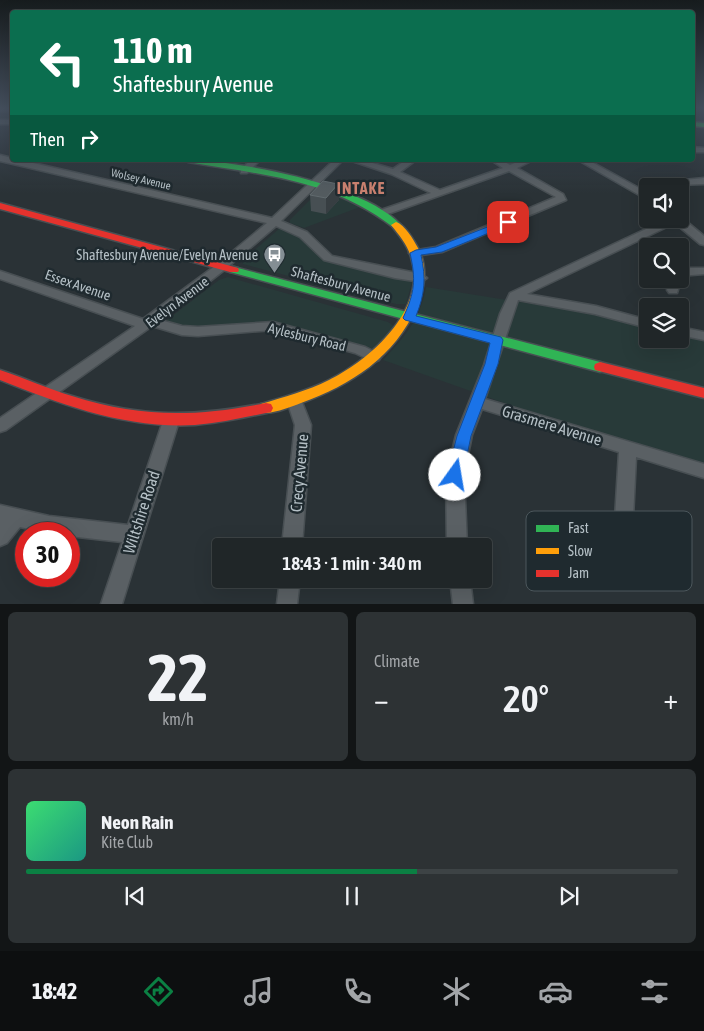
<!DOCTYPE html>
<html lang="en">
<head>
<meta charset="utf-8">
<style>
  :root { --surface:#202628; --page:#2d3234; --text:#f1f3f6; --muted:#a2a5a8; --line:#3d4345; --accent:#0b8043 }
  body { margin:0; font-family:"Asap Condensed",sans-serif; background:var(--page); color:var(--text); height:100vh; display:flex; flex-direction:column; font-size:19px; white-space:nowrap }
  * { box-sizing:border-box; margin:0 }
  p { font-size:16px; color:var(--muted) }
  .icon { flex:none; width:28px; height:28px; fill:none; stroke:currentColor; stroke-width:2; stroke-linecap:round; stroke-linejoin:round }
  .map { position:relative; height:604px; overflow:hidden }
  .side { display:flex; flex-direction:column; gap:8px; padding:8px; background:#121516; flex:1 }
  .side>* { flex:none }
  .guide { position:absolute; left:10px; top:10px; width:685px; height:152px; border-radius:5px; box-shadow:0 5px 20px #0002,0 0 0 1px var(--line); background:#0b6e4f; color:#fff; overflow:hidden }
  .tools { position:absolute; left:639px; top:178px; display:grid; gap:10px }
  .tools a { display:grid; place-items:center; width:50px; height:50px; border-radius:5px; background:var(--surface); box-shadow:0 5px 20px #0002,0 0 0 1px var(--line); font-size:25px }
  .speed { position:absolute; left:15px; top:522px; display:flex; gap:10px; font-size:25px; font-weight:700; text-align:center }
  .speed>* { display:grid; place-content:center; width:65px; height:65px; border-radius:50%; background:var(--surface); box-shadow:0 5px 20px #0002,0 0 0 1px var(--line); line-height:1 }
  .speed .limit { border:8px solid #d22; background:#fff; color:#111 }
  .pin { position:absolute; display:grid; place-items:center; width:42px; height:42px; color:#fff; margin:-21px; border-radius:10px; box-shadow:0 2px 8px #0006 }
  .me { position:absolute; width:55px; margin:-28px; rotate:13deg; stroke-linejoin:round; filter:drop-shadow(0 0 4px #0008) }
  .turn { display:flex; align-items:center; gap:18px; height:105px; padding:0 20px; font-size:22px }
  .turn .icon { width:65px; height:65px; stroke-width:2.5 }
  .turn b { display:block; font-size:35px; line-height:42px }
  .then { display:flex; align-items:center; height:48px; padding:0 20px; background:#0003; gap:10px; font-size:19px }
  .big { font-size:38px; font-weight:600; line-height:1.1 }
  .side .tile { flex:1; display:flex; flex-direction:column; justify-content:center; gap:8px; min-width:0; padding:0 18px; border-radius:8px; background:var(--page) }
  .side .dial { align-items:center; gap:0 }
  .dial b { font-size:65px; line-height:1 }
  .song { display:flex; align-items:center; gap:15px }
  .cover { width:60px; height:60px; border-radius:8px; background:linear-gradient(135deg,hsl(140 70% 55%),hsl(170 70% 35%)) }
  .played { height:5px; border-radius:2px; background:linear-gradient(90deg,var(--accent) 60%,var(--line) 60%) }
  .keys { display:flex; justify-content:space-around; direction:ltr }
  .heat { display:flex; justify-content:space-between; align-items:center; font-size:28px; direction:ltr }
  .side .tiles { flex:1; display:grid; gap:8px; grid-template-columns:1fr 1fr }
  .tile:last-child { grid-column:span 2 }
  .trip { position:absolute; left:212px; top:538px; width:280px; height:50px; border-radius:5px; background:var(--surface); box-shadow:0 5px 20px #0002,0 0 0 1px var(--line); font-weight:600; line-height:50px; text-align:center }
  .dock { display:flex; height:80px; justify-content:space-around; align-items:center; background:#0d0f10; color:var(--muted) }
  .dock .icon { width:35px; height:35px }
  .dock .current { color:var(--accent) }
  .dock b { font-size:22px; color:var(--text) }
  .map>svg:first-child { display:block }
</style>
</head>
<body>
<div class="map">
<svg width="704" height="604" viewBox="0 0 704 604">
  <rect width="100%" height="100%" fill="#2a3236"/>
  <path fill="#283a39" d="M 318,192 L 339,195 L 360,207 L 304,228 L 290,223 L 290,220 Z
    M 280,228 L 296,232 L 318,254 L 412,282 L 406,304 L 396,304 L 243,264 L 242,261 Z
    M 228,277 L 388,322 L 394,326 L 393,329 L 376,348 L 370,349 L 276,323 L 264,322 L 201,330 L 168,324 L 167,320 L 219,280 Z
    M 426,287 L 564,309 L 647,326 L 648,339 L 680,339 L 680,334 L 704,340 L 704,466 L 561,423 L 383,360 C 404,338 421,318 426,287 Z"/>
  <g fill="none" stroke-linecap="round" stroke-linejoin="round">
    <defs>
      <path id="street" d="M 0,108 L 12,108 L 12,111 L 0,111 Z
        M 0,120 L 12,120 L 12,124 L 0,124 Z
        M 692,147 L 704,148 L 704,152 L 692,152 Z
        M 0,155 L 12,158 L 12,160 L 20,160 L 272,218 L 334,160 L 343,160 L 281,221 L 307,232 L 332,256 L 421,274 L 427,278 L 421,282 L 395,278 L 324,260 L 300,237 L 276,226 L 223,271 L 160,320 L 182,326 L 198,327 L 273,322 L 365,347 L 379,354 L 381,357 L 379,360 L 374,362 L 355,353 L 273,330 L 198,336 L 182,335 L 152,326 L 6,430 L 0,432 L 0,418 L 135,326 L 0,279 L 0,271 L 143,319 L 215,266 L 267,223 L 0,161 Z
        M 251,160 L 260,160 L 247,173 L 241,173 L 241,169 Z
        M 349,160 L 362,160 L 393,169 L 406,160 L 416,160 L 400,172 L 440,190 L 503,168 L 491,160 L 501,160 L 510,165 L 522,160 L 533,160 L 517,168 L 563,194 L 566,200 L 442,252 L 415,256 L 409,253 L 411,251 L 436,247 L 556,197 L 509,171 L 382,216 L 377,213 L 378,211 L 431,193 L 391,174 Z
        M 578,160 L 588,160 L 648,193 L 648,200 Z
        M 704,178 L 704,184 L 649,186 L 654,183 Z
        M 681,217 L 704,236 L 704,245 L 700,244 L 676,224 L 671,225 L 527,294 L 596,306 L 648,320 L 648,328 L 595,314 L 518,300 L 485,399 L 704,464 L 704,478 L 636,457 L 633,518 L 631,524 L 624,526 L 617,524 L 615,518 L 619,452 L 482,409 L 472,435 L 464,475 L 467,546 L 447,546 L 446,475 L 456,435 L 484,365 L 500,314 L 510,293 L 663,221 L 680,219 Z
        M 680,268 L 704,268 L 704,274 L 680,276 Z
        M 680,278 L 681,279 L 677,293 L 669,293 L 667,290 L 669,279 Z
        M 680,327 L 704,332 L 704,340 L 680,335 Z
        M 295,395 L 300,397 L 311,425 L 302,546 L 282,546 L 295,425 L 287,401 L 290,397 Z
        M 171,415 L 177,417 L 179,421 L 122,604 L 101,604 L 122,542 L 69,536 L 69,534 L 52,534 L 20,527 L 7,543 L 0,546 L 0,505 L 49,516 L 128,525 L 163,421 L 165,417 Z
        M 280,579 L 300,579 L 297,604 L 277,604 Z
        M 450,579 L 470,579 L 473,604 L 453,604 Z"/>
      <path id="fast" d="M 692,122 L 704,123 L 704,127 L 692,126 Z
        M 184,160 C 238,160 364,184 401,225 L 396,228 L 393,227 C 330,179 263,175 188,162 Z
        M 234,267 L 600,362 L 605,364 L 606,367 L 605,370 L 600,372 L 230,272 L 229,270 Z"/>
      <path id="slow" d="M 396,222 C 405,225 413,239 418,248 C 428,267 425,287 417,306 C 395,357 351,385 301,403 C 290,407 272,415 261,412 L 259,408 L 261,404 C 284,397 307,391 329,380 C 370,360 428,309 411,257 C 407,244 399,235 391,225 Z"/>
      <path id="jam" d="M 0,203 L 238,268 L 239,270 L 238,272 L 230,272 L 0,209 Z
        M 600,362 L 704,388 L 704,398 L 595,370 L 594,367 L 595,364 Z
        M 0,370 C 25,378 48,389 72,396 C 142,418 195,417 266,403 L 271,404 L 273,408 L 271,412 L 266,413 C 242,418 219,423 195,425 C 127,429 62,405 0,380 Z"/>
    </defs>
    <use href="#street" stroke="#484f53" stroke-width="3"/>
    <use href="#fast" stroke="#484f53" stroke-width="3"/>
    <use href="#slow" stroke="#484f53" stroke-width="3"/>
    <use href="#jam" stroke="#484f53" stroke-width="3"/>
    <use href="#street" fill="#5a6064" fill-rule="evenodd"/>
    <use href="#fast" fill="#30b455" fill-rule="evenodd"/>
    <use href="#slow" fill="#ff9f0a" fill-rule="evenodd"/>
    <use href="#jam" fill="#e5322d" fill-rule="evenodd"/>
  </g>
  <path fill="#474f53" d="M 310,195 L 339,200 L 326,214 L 311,211 Z"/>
  <path fill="#373e42" d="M 338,184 L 339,200 L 326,214 L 326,198 Z"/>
  <path fill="#535b5f" stroke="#626b6f" d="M 323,181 L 338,184 L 326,198 L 310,195 Z"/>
  <linearGradient id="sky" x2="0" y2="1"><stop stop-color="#171c1e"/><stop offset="0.56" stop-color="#444f5d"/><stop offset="1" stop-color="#444f5d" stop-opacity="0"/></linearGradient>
  <rect width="704" height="193" fill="url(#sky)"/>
  <path fill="#1a73e8" stroke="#114b97" d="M 508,219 L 512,222 L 511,224 L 442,252 L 421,255 C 426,278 425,294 416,316 L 501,337 L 503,340 L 498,364 L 471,436 L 463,475 L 461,480 L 455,482 L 450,480 L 447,475 L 457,436 L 485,364 L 490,343 L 405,320 L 403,318 C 415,292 416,280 410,253 L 416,250 L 436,247 Z"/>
  <defs>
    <symbol id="bus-pin" viewBox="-11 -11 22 30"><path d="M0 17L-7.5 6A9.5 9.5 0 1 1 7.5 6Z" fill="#848e94" stroke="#1f2a2f"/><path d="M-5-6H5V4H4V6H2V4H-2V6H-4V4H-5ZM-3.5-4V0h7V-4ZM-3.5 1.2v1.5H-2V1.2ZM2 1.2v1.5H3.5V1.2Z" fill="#fff"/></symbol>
  </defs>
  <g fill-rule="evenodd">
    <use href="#bus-pin" x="262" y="242" width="25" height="34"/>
  </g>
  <g text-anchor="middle" stroke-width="5" stroke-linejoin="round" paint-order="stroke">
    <g font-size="11" fill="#b5c0c6" stroke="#1f2a2f">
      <text transform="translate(141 179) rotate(13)" y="4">Wolsey Avenue</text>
    </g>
    <g font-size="14" fill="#b5c0c6" stroke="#1f2a2f" text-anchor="end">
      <text x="258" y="260">Shaftesbury Avenue/Evelyn Avenue</text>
    </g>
    <g font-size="14" fill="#b5c0c6" stroke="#1f2a2f">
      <text transform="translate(341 284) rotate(15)" y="5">Shaftesbury Avenue</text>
      <text transform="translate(78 285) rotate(19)" y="5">Essex Avenue</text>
      <text transform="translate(177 302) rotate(-37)" y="5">Evelyn Avenue</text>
      <text transform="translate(307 337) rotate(14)" y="5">Aylesbury Road</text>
    </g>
    <g font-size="16" font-weight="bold" letter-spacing="1" fill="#c8806f" stroke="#1f2a2f">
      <text x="361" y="194">INTAKE</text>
    </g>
    <g font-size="16" fill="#b5c0c6" stroke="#1f2a2f">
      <text transform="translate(552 425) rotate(17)" y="6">Grasmere Avenue</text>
      <text transform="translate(299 473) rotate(-85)" y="6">Crecy Avenue</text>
      <text transform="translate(141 512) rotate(-72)" y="6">Wiltshire Road</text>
    </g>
  </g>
  <rect x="526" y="511" width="166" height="80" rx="8" fill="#1f2a2f" stroke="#4c575c" stroke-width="1"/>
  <rect x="536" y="525" width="23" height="7" fill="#30b455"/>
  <rect x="536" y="548" width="23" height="6" fill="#ff9f0a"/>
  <rect x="536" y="570" width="23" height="7" fill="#e5322d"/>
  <g font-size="14" fill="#b5c0c6">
    <text x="568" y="533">Fast</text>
    <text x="568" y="556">Slow</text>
    <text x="568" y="578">Jam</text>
  </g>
</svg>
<div class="tools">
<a><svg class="icon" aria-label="sound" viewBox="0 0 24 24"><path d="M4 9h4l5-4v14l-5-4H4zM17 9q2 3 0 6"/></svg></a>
<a><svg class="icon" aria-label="search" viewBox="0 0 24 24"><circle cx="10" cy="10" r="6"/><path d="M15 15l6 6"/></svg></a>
<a><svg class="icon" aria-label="layers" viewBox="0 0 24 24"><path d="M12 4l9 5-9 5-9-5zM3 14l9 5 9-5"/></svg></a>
</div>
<div class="speed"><div class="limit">30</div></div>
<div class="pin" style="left:508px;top:222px;background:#d93025"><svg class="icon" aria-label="arrive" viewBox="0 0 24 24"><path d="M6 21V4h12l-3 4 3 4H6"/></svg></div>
<svg class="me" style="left:455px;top:475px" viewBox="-20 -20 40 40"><circle r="19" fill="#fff"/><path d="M0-13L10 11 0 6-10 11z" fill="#1a73e8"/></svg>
<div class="trip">18:43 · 1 min · 340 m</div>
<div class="guide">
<div class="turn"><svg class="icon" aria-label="left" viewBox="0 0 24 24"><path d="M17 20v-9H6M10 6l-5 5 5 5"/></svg><div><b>110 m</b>Shaftesbury Avenue</div></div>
<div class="then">Then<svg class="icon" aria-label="right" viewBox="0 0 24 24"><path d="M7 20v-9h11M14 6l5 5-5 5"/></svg></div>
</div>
</div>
<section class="side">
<div class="tiles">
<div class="tile dial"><b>22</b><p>km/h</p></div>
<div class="tile"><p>Climate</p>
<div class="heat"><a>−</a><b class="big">20°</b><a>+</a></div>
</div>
<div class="tile">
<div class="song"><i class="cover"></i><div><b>Neon Rain</b><p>Kite Club</p></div></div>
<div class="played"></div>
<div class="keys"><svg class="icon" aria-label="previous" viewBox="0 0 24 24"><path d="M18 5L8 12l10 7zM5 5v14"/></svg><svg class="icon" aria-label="pause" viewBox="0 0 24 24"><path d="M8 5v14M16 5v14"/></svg><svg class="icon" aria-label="next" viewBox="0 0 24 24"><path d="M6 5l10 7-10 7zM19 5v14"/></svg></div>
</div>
</div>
</section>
<nav class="dock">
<b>18:42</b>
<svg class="icon current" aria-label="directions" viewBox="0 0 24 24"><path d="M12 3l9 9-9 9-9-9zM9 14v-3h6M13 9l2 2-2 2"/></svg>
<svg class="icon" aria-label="music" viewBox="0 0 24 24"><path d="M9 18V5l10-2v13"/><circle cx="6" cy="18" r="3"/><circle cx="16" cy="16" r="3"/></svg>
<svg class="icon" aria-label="phone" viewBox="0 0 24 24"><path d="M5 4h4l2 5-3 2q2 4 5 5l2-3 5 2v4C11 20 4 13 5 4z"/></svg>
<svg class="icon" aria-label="climate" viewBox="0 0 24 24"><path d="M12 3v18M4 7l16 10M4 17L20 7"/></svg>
<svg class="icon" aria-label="car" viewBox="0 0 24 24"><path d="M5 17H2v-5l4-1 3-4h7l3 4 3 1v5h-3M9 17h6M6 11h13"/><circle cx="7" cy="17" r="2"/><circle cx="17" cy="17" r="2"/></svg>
<svg class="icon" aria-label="filters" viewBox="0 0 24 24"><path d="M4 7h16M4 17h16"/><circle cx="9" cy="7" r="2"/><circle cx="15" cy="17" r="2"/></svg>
</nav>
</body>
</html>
